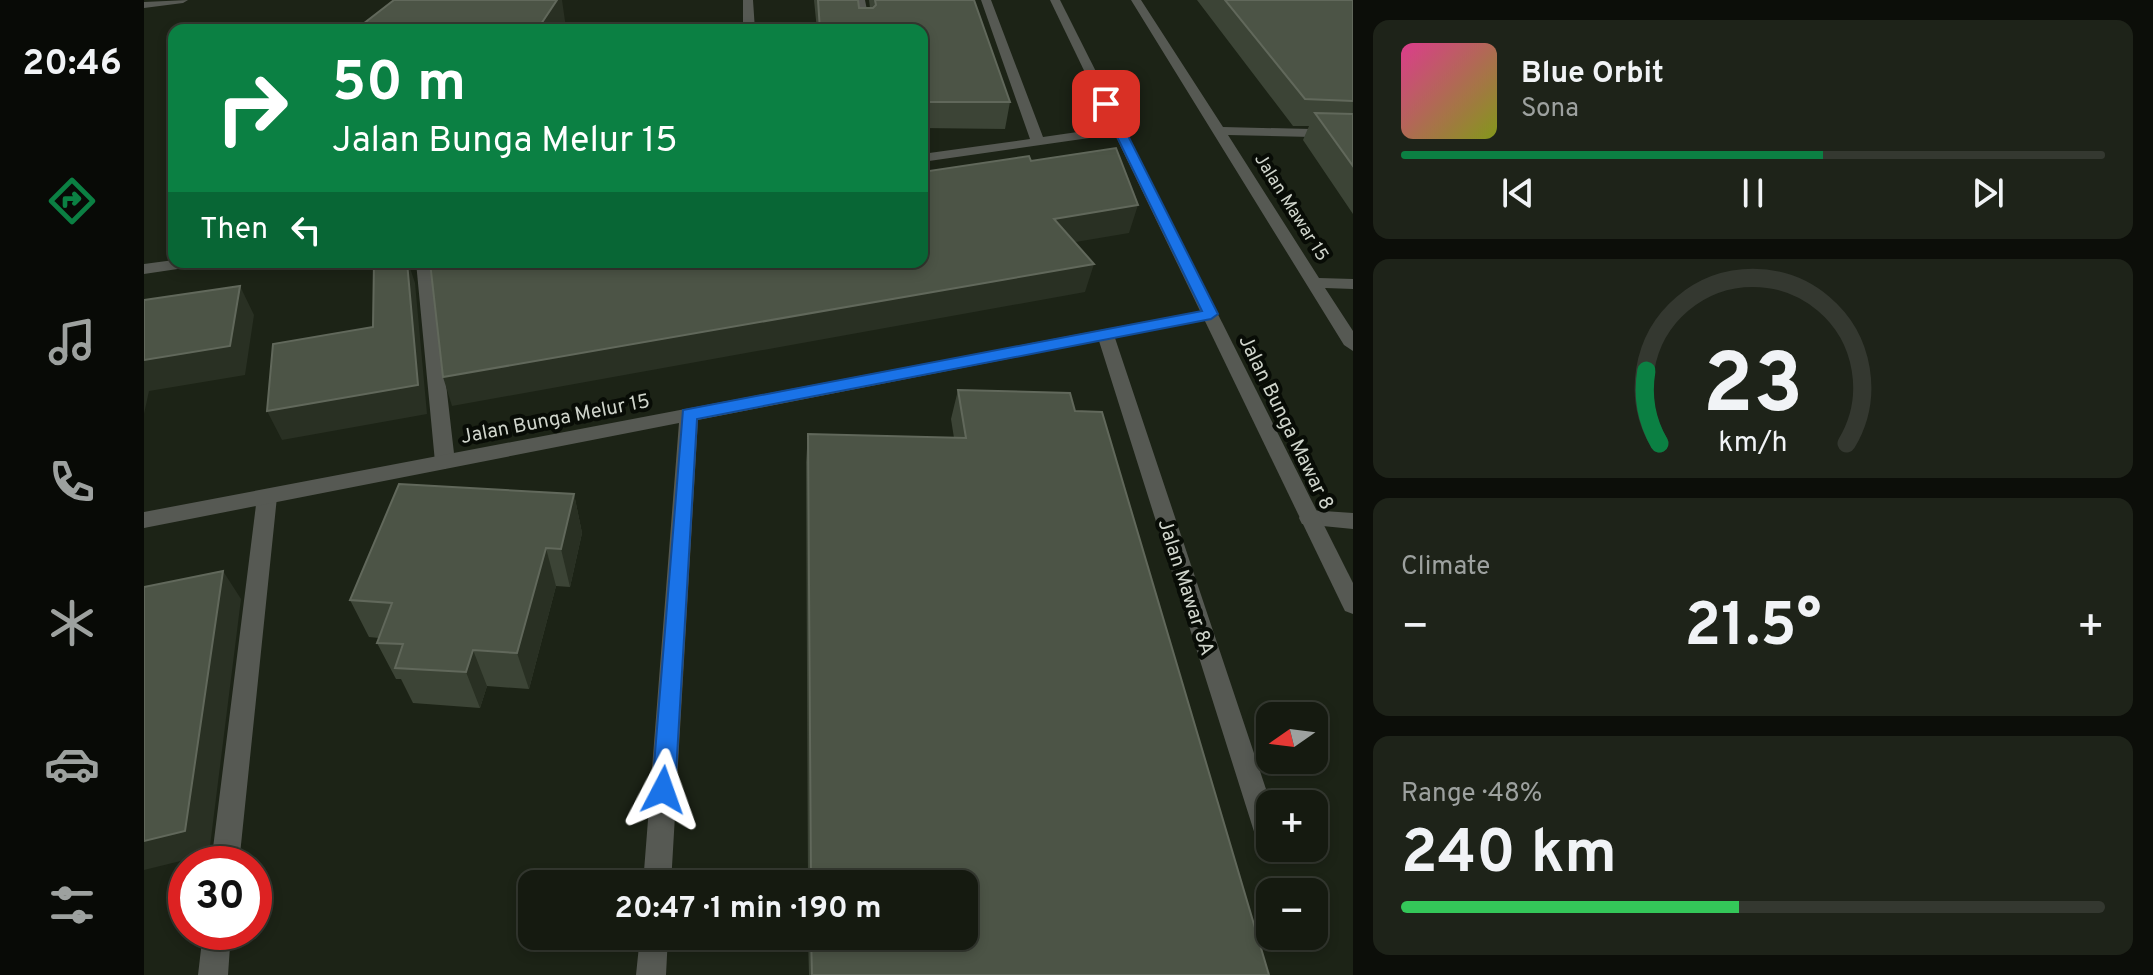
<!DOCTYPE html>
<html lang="en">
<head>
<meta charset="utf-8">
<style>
  :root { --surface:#151a10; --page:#1e2319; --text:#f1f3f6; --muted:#9da19f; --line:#343830; --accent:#0b8043 }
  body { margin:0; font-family:Overpass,sans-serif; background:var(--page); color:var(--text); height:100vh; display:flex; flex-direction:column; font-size:30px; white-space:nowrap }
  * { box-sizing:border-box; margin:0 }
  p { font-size:26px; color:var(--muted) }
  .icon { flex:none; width:44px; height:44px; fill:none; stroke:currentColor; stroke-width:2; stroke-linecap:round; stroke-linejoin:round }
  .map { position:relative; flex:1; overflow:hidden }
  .details { display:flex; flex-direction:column; gap:20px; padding:20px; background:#0c0e09; width:800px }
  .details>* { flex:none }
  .top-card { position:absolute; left:24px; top:24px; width:760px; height:244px; border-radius:16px; box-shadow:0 4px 12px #0003,0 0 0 2px var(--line); background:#0b8043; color:#fff; overflow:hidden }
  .needle { width:52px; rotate:256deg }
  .controls { position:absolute; left:1112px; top:702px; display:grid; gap:16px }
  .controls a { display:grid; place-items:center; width:72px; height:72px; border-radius:16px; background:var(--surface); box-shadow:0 4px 12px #0003,0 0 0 2px var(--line); font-size:40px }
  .speed { position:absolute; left:24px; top:846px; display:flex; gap:16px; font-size:40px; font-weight:700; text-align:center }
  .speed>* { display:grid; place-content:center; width:104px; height:104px; border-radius:50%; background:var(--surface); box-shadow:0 4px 12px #0003,0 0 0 2px var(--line); line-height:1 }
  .speed .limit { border:12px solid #d22; background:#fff; color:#111 }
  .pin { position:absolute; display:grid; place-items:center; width:68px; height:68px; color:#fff; margin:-34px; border-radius:16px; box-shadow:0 4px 12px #0006 }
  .me { position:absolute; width:88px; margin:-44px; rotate:4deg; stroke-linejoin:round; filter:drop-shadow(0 0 6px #0008) }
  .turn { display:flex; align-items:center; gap:28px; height:168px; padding:0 32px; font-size:36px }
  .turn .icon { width:104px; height:104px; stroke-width:2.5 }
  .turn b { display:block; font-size:56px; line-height:68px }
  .then { display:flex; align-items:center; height:76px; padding:0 32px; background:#0003; gap:16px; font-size:30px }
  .big { font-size:60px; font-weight:700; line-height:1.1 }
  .details .card { flex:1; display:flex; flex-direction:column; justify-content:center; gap:12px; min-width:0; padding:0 28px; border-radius:16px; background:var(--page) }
  .details .dial { align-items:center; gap:0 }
  .dial svg { height:208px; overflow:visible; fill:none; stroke:var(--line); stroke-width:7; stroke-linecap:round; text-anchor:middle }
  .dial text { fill:var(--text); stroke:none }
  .song { display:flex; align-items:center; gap:24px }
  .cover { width:96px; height:96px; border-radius:12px; background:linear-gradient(135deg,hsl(330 70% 55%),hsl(70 70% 35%)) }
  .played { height:8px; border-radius:4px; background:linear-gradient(90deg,var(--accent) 60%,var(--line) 60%) }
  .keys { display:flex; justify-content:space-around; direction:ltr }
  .heat { display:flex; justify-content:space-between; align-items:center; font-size:44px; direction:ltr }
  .charge { height:12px; border-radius:6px; background:linear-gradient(90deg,#34c759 48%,var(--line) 0) }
  .trip { position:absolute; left:374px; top:870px; width:460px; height:80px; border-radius:16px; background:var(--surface); box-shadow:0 4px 12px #0003,0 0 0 2px var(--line); font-weight:700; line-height:80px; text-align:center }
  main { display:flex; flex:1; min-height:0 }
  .dock { display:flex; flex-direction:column; width:144px; justify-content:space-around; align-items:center; background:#080a06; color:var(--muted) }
  .dock .icon { width:56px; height:56px }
  .dock .current { color:var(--accent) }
  .dock b { font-size:36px; color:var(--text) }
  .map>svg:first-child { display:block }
</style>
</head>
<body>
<main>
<nav class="dock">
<b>20:46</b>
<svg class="icon current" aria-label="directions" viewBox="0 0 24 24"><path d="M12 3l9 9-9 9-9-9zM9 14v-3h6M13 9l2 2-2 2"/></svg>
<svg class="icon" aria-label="music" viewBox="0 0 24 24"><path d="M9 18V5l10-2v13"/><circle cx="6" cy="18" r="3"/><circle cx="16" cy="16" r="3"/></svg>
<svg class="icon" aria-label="phone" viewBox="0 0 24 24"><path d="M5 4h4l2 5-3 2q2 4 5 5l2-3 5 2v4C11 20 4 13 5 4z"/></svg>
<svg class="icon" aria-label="climate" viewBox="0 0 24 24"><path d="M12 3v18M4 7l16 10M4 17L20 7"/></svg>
<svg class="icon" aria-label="car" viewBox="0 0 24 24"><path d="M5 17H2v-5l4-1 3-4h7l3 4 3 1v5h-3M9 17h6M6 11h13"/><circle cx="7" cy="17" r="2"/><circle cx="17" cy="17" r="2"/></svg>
<svg class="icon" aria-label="filters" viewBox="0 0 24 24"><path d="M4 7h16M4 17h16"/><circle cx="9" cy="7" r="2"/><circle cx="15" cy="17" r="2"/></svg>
</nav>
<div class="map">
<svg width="1209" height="975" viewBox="0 0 1209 975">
  <rect width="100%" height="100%" fill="#1c2316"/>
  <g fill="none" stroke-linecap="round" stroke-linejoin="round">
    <path fill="#565953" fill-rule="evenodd" d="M 711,0 L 721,0 L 727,30 L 715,30 Z
      M 272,262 L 288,262 L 311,462 L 301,469 L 291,462 Z
      M 123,489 L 130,492 L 133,497 L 95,864 L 67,864 L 113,497 L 116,492 Z
      M 59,932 L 87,932 L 84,975 L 54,975 Z"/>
    <path fill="#565953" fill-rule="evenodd" d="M 44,0 L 39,3 L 0,8 L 0,2 Z
      M 599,0 L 609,0 L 611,30 L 599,30 Z
      M 837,0 L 847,0 L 899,137 L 975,126 L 980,127 L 980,133 L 778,162 L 778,154 L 886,139 Z
      M 987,0 L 997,0 L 1079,127 L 1209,130 L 1209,138 L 1084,135 L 1175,278 L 1209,279 L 1209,289 L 1181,288 L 1209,331 L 1209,351 L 1200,345 Z
      M 30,260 L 55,262 L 47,267 L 0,274 L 0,264 Z
      M 1067,309 L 1073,310 L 1073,318 L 971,338 L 1127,804 L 1126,848 L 1136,848 L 1126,854 L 1117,850 L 1113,841 L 955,341 L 554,420 L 527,884 L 499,884 L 535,423 L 0,528 L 0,512 Z
      M 1165,510 L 1209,513 L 1209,529 L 1158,524 L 1155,518 L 1158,512 Z
      M 496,936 L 524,936 L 522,975 L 492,975 Z"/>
    <path fill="#565953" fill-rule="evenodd" d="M 906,0 L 916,0 L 1209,583 L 1209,614 L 1201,611 L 1198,605 Z"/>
  </g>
  <path fill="#3c4436" d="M 670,0 L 714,0 L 715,8 L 726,8 L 725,0 L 830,0 L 866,102 L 861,129 L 778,128 L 778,30 L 673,30 Z
    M 1053,0 L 1209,0 L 1209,214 L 1159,140 L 1165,126 L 1149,126 Z
    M 814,390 L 931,411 L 1125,975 L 665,975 L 664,936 L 820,936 L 820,884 L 664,884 L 662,462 L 664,434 L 810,438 L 807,419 Z
    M 430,494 L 438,533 L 426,587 L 412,586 L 385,689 L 343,686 L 336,708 L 269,703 L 257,679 L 252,679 L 233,643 L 235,638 L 225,637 L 206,600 Z"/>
  <path fill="#293023" d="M 413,0 L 418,0 L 422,28 L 420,30 L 390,30 Z
    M 994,205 L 985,233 L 902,247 L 910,219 Z
    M 263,262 L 264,262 L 271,283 L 283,414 L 138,440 L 123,411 L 274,385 Z
    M 950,264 L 941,292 L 308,406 L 299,377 Z
    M 96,286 L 110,315 L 101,375 L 5,391 L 0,414 L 0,360 Z
    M 430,494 L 438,533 L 426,587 L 417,549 Z
    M 402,548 L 412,586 L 385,689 L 373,653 Z
    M 79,571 L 97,599 L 65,854 L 0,870 L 0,841 Z
    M 329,650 L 343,686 L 336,708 L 322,672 Z"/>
  <path fill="#4c5446" stroke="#61685b" stroke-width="2" d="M 250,0 L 413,0 L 395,27 L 390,30 L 227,30 L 219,24 Z
    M 674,0 L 714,0 L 715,8 L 729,8 L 732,5 L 731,0 L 830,0 L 866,102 L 778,102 L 778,30 L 676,30 Z
    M 1081,0 L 1209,0 L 1209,101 L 1161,99 Z
    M 1171,113 L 1209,114 L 1209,166 Z
    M 972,148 L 994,205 L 910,219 L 950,264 L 299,377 L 286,262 L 778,262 L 778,172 L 885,156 L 887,161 Z
    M 230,262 L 263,262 L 274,385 L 123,411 L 129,344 L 229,327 Z
    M 96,286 L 86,346 L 0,360 L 0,300 Z
    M 814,390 L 926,393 L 931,411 L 958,412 L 1125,975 L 668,975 L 667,936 L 820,936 L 820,884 L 667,884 L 664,434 L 822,438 Z
    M 255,484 L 430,494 L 417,549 L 402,548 L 373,653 L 329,650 L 322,672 L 251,668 L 259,644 L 233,643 L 248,603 L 206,600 Z
    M 79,571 L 41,831 L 0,841 L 0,587 Z"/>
  <path fill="#1a73e8" stroke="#114b97" stroke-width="2" d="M 962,100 L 968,104 L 1074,314 L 1067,319 L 553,419 L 531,790 L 528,798 L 519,801 L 511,798 L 508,790 L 539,410 L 1058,311 L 957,104 Z"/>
  <g text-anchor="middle" stroke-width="8" stroke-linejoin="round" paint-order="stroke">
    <g font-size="18" fill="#d0d5cc" stroke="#080c06">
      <text transform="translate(1148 207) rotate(58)" y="6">Jalan Mawar 15</text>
    </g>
    <g font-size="20" fill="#d0d5cc" stroke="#080c06">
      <text transform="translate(411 418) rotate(-11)" y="7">Jalan Bunga Melur 15</text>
      <text transform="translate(1143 422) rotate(64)" y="7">Jalan Bunga Mawar 8</text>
      <text transform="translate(1043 587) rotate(72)" y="7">Jalan Mawar 8A</text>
    </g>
  </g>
</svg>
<div class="controls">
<a><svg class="needle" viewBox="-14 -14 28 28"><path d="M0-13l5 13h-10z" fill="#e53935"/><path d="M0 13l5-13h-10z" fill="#9da19f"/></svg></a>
<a>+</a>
<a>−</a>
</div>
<div class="speed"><div class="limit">30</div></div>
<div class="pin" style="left:962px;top:104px;background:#d93025"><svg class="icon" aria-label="arrive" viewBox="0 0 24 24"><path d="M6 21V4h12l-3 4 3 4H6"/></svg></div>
<svg class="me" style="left:519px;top:790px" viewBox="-20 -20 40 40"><path d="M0-17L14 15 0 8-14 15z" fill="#1a73e8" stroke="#fff" stroke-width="4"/></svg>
<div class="trip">20:47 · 1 min · 190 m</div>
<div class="top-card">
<div class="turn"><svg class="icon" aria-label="right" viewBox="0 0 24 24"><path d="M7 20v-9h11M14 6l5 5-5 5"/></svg><div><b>50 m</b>Jalan Bunga Melur 15</div></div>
<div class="then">Then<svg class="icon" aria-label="left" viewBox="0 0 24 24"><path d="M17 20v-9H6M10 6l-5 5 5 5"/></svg></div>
</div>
</div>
<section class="details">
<div class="card">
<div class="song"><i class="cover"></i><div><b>Blue Orbit</b><p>Sona</p></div></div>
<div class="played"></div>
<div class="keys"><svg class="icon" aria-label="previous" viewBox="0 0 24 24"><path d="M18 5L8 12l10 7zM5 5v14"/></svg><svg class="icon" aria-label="pause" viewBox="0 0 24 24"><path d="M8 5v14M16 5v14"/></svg><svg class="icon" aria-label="next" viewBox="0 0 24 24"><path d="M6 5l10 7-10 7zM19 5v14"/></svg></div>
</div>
<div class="card dial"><svg viewBox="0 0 100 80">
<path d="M14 69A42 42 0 1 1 86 69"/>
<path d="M14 69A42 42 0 0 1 9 41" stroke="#0b8043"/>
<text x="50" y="56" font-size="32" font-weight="700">23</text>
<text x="50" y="72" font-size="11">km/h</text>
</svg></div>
<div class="card"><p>Climate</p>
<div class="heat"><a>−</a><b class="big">21.5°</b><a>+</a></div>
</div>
<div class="card"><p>Range · 48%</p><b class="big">240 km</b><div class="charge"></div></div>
</section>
</main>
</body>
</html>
